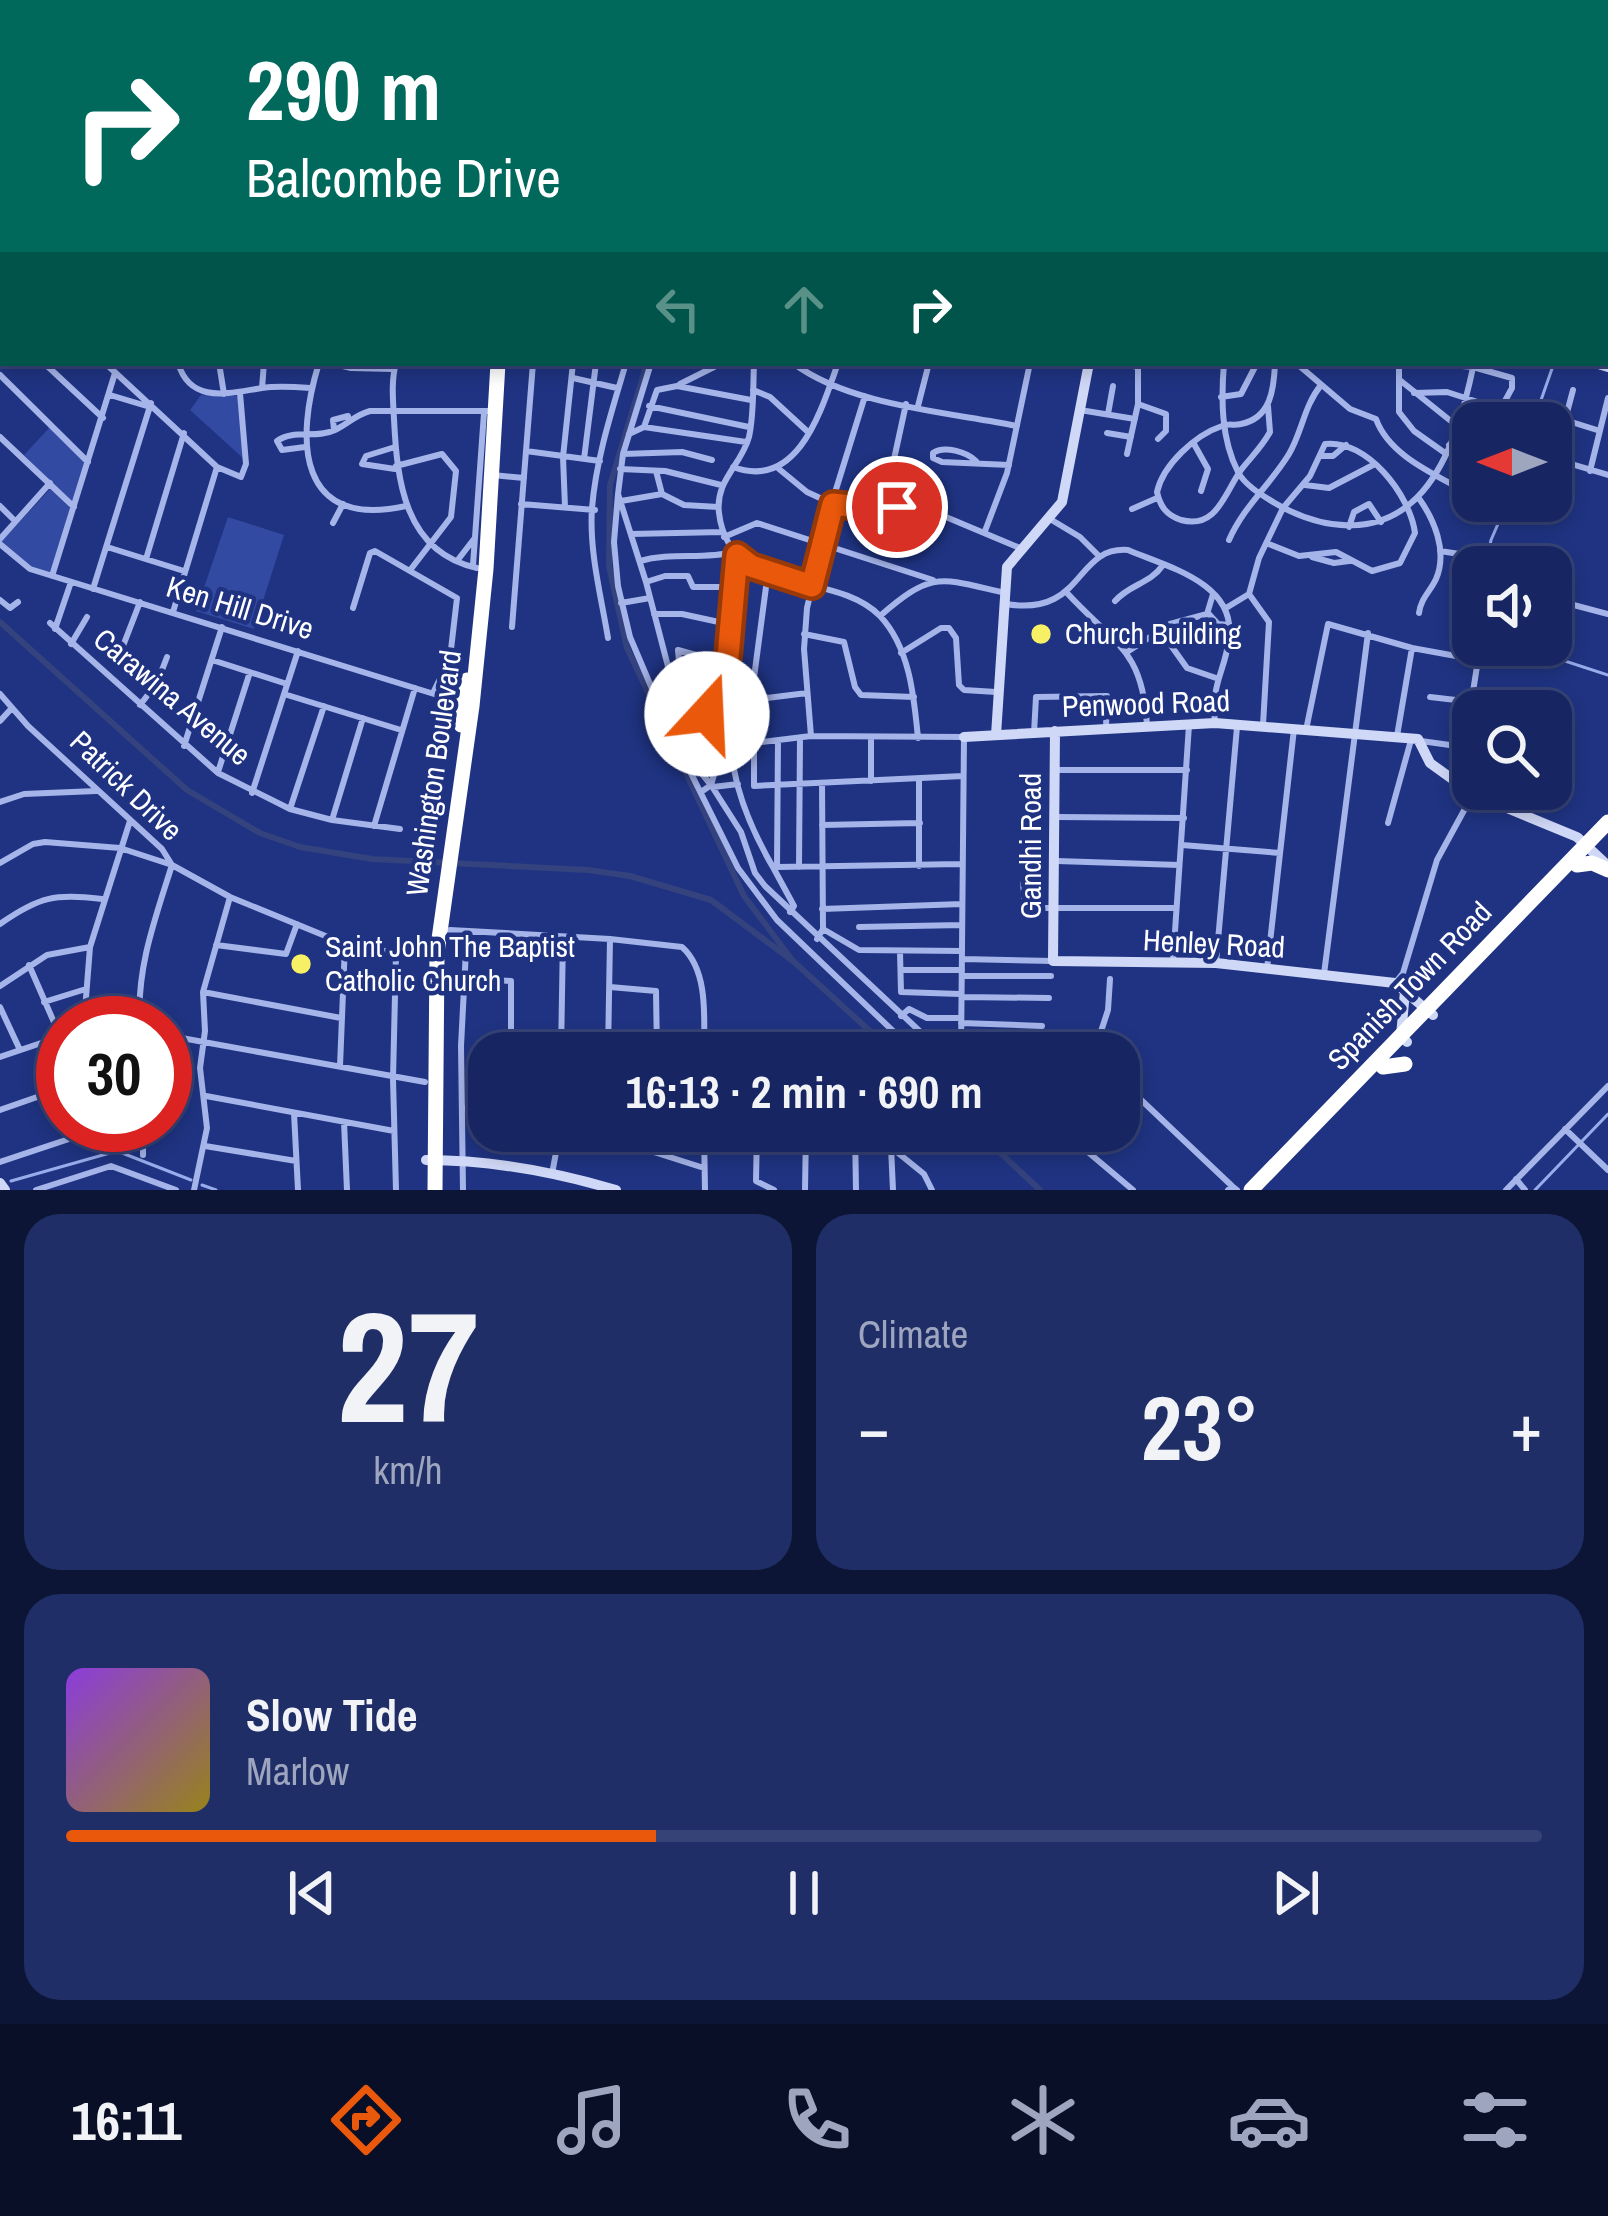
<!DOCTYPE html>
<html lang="en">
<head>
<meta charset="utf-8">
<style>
  :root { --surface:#172662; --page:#202e68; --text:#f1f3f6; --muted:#9ea5be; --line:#364377; --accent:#ea580c }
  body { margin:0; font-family:"Archivo Narrow",sans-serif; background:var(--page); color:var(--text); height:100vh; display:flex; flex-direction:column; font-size:45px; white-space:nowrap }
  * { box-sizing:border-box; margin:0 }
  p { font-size:39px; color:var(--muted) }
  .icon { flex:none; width:66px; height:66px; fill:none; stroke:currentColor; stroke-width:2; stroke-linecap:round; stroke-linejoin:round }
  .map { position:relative; height:1190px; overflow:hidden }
  .details { display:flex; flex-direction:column; gap:24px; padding:24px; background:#0d1536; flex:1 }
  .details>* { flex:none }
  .hud { position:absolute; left:0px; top:0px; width:1608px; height:366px; box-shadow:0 6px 18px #0003,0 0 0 3px var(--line); background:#00695c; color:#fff; overflow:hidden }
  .needle { width:78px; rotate:270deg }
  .fabs { position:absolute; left:1452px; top:402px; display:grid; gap:24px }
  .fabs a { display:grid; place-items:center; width:120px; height:120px; border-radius:24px; background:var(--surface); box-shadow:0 6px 18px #0003,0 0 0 3px var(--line); font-size:60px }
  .speed { position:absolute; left:36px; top:996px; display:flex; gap:24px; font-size:60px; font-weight:700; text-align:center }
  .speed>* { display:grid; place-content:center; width:156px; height:156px; border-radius:50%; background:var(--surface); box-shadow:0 6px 18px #0003,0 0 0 3px var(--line); line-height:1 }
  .speed .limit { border:18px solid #d22; background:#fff; color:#111 }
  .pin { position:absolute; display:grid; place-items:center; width:102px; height:102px; color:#fff; margin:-51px; border:6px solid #fff; border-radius:50%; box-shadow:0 3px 12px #0007 }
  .me { position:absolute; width:132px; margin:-66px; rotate:20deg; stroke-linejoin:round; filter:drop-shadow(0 0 9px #0008) }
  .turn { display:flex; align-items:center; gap:42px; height:252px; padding:0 48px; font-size:54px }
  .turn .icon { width:156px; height:156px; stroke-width:2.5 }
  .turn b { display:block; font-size:84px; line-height:102px }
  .lanes { display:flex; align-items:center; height:114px; padding:0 48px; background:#0003; justify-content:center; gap:60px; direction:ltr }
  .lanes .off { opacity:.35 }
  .big { font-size:90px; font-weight:800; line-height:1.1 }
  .details .card { flex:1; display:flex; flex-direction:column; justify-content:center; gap:18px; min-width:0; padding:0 42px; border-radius:36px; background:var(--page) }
  .details .dial { align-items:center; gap:0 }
  .dial b { font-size:156px; line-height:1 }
  .song { display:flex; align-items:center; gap:36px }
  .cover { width:144px; height:144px; border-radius:18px; background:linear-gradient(135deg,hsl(270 70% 55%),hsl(50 70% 35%)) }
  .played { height:12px; border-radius:6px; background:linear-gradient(90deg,var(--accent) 40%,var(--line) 40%) }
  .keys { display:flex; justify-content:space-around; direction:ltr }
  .heat { display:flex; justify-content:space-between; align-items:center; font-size:66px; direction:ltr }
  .details .tiles { flex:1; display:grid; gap:24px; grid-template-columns:1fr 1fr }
  .card:last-child { grid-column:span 2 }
  .trip { position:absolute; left:468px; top:1032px; width:672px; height:120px; border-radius:36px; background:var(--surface); box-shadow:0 6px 18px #0003,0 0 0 3px var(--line); font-weight:800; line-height:120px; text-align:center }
  .tab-bar { display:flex; height:192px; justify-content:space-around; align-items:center; background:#090f27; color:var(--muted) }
  .tab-bar .icon { width:84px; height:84px }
  .tab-bar .selected { color:var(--accent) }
  .tab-bar b { font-size:54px; color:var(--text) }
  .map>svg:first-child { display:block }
</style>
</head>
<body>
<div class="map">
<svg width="1608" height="1190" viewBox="0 0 1608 1190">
  <rect width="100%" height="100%" fill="#1f3382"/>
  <path fill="#324aa1" d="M 201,395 L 238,396 L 244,459 L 190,410 Z
    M 50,427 L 86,463 L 73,504 L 24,455 Z
    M 51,488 L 70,508 L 50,574 L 29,567 L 1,542 Z
    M 228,517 L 284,535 L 254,629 L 196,611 Z"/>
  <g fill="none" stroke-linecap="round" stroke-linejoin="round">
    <path stroke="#98abeb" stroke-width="3" d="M 1533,423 L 1554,363
      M 1486,567 L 1491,540 L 1508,501
      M 1473,600 L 1463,626 L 1473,634
      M 1516,645 L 1608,675
      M 11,1181 L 117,1151 L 191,1180
      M 202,1185 L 216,1190
      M 1535,1190 L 1608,1114"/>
    <path stroke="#34427e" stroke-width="6" d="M 623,0 L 624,3
      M 647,363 L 610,485 L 609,566 L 627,648 L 744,896 L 793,961 L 894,1053
      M 0,622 L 187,790 L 260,833 L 300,847 L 372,859 L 588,870 L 630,876 L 711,900 L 793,961
      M 977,1131 L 1040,1190"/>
    <path stroke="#a5b4e9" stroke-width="6" d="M 20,0 L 22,3
      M 73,0 L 73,3
      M 147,0 L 151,3
      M 314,0 L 316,3
      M 395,0 L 396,3
      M 589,0 L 589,3
      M 599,0 L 600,3
      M 609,0 L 610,3
      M 897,0 L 903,3
      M 1002,0 L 1018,3
      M 1130,0 L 1130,3
      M 1289,0 L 1290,3
      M 1416,0 L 1422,3
      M 188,3 L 190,0
      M 220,3 L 221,0
      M 254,3 L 254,0
      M 555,3 L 563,0
      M 695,3 L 696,0
      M 709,3 L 710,0
      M 725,3 L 727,0
      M 769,3 L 771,0
      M 856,3 L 857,0
      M 959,3 L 960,0
      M 1036,3 L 1036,0
      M 1086,3 L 1086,0
      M 1171,3 L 1171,0
      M 1325,3 L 1325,0
      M 1380,3 L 1381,0
      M 1428,3 L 1430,0
      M 1489,3 L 1491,0
      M 1548,3 L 1550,0
      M 1599,3 L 1600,0
      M 1605,133 L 1608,134
      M 0,136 L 3,138
      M 0,202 L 3,204
      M 0,270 L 3,271
      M 1605,284 L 1608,277
      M 1605,318 L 1608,319
      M 0,322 L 3,324
      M 44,363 L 103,418
      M 105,363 L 217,467 L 241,477 L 246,464 L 240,393
      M 178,363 C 192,409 237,390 271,387 C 284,386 298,387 311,388
      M 219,363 L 224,394
      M 319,363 C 295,440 297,530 406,506
      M 331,363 L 351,368 L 392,369
      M 396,363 C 391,381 393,400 394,419 C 397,480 404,552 477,568
      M 754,363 C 753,386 754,415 749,437 C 741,466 715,480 719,513 C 729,599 835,569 880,616 C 910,648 914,697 918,738
      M 793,363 C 850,406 948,412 1017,426
      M 1119,363 L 1138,367
      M 1224,363 C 1221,399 1221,439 1238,472 C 1245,485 1260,494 1273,502 C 1322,531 1382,539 1423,491 C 1452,457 1465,406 1474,363
      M 1296,363 L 1350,409 L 1376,419 C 1390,458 1440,476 1473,496
      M 1399,363 L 1399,412 L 1414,431 L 1445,453
      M 1430,363 L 1473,367 L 1512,378 L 1512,388 L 1493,423
      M 0,375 L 88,462
      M 573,378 L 617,388
      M 1401,381 L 1457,426
      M 680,384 L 722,363
      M 262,388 L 264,363
      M 753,390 L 770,397 L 808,432
      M 1573,390 L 1565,420 L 1597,430
      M 1414,393 L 1447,392 L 1499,409
      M 110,395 L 150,407
      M 1221,397 L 1241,394 L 1257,363
      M 1138,404 L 1166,414 L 1166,431 L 1158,439
      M 649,406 L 749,427
      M 918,406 L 929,363
      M 1268,406 L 1270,432 C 1262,447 1251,457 1241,470 C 1225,492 1217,530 1181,520 C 1166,515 1160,506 1157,492 C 1163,465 1195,435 1222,426 C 1231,423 1232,426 1241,424 C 1271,418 1274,389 1275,363
      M 1080,410 L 1135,419
      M 1108,414 L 1113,386
      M 1544,414 L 1565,420
      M 644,427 L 657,390 L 677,386 L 751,400
      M 334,430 L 333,420 L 348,416
      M 1107,433 L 1131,437
      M 629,434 L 644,427 L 746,442
      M 0,437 L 74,507
      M 1194,444 L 1208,469 L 1201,491
      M 1449,445 L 1473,456
      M 305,447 L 282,450 L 277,441 C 294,429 316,439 335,430 C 348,424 355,415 370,411 L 488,411
      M 526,451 L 600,461
      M 623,454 L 682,452 L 712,460
      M 1127,454 L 1138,404 L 1138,363
      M 1320,456 L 1333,456 L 1346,445
      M 1551,458 L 1608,475
      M 584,459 L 596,363
      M 976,461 C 967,452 944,445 933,453 L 933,458 L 942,462 L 1009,465
      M 396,466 L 442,454 L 456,471 L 451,517 L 411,569
      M 733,467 C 798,491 821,411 838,363
      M 395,469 L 362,464 L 366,456 L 395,447
      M 620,469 L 665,471 L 721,485
      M 779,469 L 807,492 L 833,504 L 934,512 L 1020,548
      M 656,471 L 662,494
      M 1590,471 L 1608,398
      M 493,475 L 524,478
      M 1305,485 L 1329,488 L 1373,465
      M 618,494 L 614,542 L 618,586 L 630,637 L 670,731 L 738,868 L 777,920 L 916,1053
      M 1418,497 C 1434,519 1448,551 1436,579 C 1430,592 1421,598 1419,613
      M 621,501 L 662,494 L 684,505 L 718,507
      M 1480,501 L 1498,510
      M 521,504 L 595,510
      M 0,506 L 15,521
      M 565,507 L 563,457 L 573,363
      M 1132,509 L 1157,498
      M 883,510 L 906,404
      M 1050,519 L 1080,537 L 1099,556
      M 333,523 L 343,504
      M 1349,527 L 1354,512 L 1369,504 L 1381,522
      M 985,531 L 1007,473 L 1030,363
      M 631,534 L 722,532
      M 724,537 L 757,523 L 933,580
      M 0,539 L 50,483
      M 1229,540 C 1244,506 1270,485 1289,454 C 1302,432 1304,406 1321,385
      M 0,544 L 30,569 L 447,698
      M 107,547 L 184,571
      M 1440,551 L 1466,555 L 1468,566
      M 1312,557 L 1334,563 L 1349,561
      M 146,559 L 184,433
      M 457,561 L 474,539
      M 640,561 C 672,552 703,560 734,552
      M 473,565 L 484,413
      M 768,572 L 753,685 L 756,692 L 767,698 L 807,693
      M 52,576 L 115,373
      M 646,582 L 618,494 L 623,454 L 651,363
      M 93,589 L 151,403
      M 1068,594 C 1115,645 1143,649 1147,726
      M 1249,594 L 1259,558 L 1283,508 L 1310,476 L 1325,444 C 1367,439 1410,495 1415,533 L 1400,563 L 1372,571 L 1336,552 L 1299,556 L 1266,543
      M 1249,594 L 1269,622 L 1263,725
      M 1551,599 L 1608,614
      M 0,600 L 10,608 L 18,602
      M 1115,601 C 1130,584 1150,584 1163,565
      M 621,603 L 650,598
      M 1006,604 C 1085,617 1074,546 1128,550 C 1168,567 1236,583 1229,638 C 1225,673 1211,681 1215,723
      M 353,608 L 370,553 L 375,551 L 457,598 L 450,658 L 433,693
      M 1226,608 L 1249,594
      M 173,612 L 217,467
      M 1208,613 L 1218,624 L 1229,625
      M 654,614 L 682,614 L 728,624
      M 880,616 C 933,570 940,578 1005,593
      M 50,623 L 218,773 L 290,809 L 332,820 L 400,829
      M 512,627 L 533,363
      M 55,629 L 71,582
      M 1160,630 L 1187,668 L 1216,678
      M 804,634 L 844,642 L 855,687 L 861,695 L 914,697
      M 608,638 C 601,596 589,551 592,508 C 596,459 612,410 626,363
      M 71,644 L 87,617
      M 123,646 L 140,602
      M 1127,652 L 1170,624 L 1207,614 L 1213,594
      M 901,653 L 941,628 L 949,628 L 956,638 L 959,685 L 964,690 L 996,692
      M 212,660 L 287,684
      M 0,694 L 28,726 L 162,849 L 172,865 L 230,897 L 345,944 L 396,953 L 434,953
      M 284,694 L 401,730
      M 1430,697 L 1473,702
      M 677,702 L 682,696 L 678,650 L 725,663
      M 140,705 L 157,683 L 167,657
      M 679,710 L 701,711 L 754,743 L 811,736 L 964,737 L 961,1053
      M 707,714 L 728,657 L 737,555
      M 0,721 L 11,709
      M 728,727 L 711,785 L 741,832 L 755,873 L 765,886 L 943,1053
      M 1306,730 L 1328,624 L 1412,648 L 1478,660 L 1459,780
      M 1034,733 L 1036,697 L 1107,696 L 1106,728
      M 811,736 L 804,649 L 807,608 L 833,499 L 865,396
      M 1397,736 L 1412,648
      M 871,739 L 871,781
      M 721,740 C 734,755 733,769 738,787 C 745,813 760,845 774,869 L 777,867
      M 1421,741 L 1464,747
      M 754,743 L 754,786 L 963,776
      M 184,746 L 222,627
      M 1056,770 L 1187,770
      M 218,772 L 250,672
      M 919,779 L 919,866
      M 713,787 L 738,784
      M 701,792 L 711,785 L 698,769 L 689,747 L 646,582 L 665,576 L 688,576 L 693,587 L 731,587
      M 252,793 L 298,651
      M 0,802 L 24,794 L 96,791
      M 290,809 L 324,706
      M 1056,817 L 1184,818
      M 332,820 L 363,718
      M 1388,823 L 1411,740
      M 822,825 L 920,823
      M 374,826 L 415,688
      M 1182,845 L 1280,853
      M 1057,861 L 1179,865
      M 0,863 L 33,844 L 45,842 L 120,848 L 169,864
      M 777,867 L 962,864
      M 777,867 L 778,740
      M 799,867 L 800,738
      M 774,869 L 794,906 L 790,912
      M 1023,884 L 1025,902 L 1034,908 L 1176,908
      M 822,909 L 962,904
      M 0,924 C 40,896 54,894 102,899
      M 859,927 L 962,925
      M 823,929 L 859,950 L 962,951
      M 450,930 L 610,939 L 682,947 C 709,971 704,1020 704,1053
      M 817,939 L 823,929 L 822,783
      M 216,945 L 286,954 L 297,924
      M 900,952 L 901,992 L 960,994
      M 962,959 L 1053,961
      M 1173,961 L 1189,725
      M 1216,963 L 1237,727
      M 29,965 L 60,1036
      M 1267,969 L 1294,729
      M 901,970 L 962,970
      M 1324,974 L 1368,633
      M 962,976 L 1051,976
      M 464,978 L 511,981 L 511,1053
      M 1395,983 L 1403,973 L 1437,860 L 1473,794
      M 0,986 L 47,955 L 90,947
      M 610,987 L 656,991 L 657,1053
      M 203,992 L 341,1018
      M 962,997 L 1049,998
      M 44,1002 L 86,989
      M 0,1007 L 20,1050
      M 901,1016 L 909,1009 L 927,1018 L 961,1018
      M 84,1023 L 90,947 L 130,821
      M 140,1023 C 136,969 156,916 172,865
      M 961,1023 L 1042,1026
      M 165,1035 L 425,1082
      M 704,1045 L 729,1053
      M 961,1045 L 1040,1045
      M 561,1053 L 563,937
      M 608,1053 L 610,939
      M 1094,1053 L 1108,1010 L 1110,979
      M 0,1057 L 59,1037
      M 340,1066 L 345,944
      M 1119,1079 L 1232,1186
      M 206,1096 L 394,1131
      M 463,1108 L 489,1112
      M 0,1110 L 63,1088
      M 294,1113 L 298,1190
      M 344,1122 L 347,1190
      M 143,1128 L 143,1155
      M 1565,1129 L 1608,1170
      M 588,1131 L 704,1168
      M 704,1131 L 705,1190
      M 757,1131 L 756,1181 L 774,1190
      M 855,1131 L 856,1190
      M 871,1131 L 924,1174 L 932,1190
      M 1063,1131 L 1133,1190
      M 205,1146 L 296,1161
      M 891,1147 L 893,1190
      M 657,1150 L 657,1131
      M 0,1162 L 99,1129 L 143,1128
      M 552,1174 L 560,1131
      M 1516,1179 L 1525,1190
      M 36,1190 L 111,1166 L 176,1190
      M 194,1190 L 207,1128 L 200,1068 L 205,1031 L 203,992 L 230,897
      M 396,1190 L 393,1079 L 396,953
      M 463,1190 L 461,1046 L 467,931
      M 805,1190 L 806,1131
      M 1228,1190 L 1232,1186 L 1237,1190
      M 1506,1190 L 1608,1086"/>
    <path stroke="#d0d8f7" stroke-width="10" d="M 133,0 L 136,3
      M 46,3 L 53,0
      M 797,3 L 798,0
      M 1218,3 L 1222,0
      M 0,23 L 3,22
      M 1595,363 L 1608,367
      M 1055,731 L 1053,961 L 1216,963 L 1395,983 L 1433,1015
      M 996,735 L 1007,567 L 1062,502 L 1089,363
      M 964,737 L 1215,723 L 1418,739 L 1430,763 L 1473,794 L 1577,837 L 1606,864
      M 1405,991 L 1401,1036 L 1407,1042
      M 426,1160 C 490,1160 555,1172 616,1190
      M 0,1183 L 5,1190"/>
    <path stroke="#fff" stroke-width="15" d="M 481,0 L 481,3
      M 463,3 L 464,0
      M 493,3 L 494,0
      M 461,725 L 460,706 L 450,698 L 462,694 L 467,680
      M 1577,865 L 1592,863 L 1608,870
      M 1383,1067 L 1405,1064
      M 435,1190 L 437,953 L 472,706 L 486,569 L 498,363
      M 1251,1190 L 1608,822"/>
  </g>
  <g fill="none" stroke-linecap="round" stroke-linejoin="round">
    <defs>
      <path id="route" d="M 707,714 L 728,657 L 737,555 L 751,566 L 812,586 L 833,504 L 884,510 L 897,507"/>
    </defs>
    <use href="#route" stroke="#983908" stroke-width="30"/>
    <use href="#route" stroke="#ea580c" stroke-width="21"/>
  </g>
  <g fill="#f8f064" stroke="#1f3382" stroke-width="4.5">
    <circle cx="1041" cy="634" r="12"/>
    <circle cx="301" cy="964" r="12"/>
  </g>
  <g text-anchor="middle" stroke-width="9" stroke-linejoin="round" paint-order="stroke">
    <g font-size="30" fill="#fff" stroke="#1f3382">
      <text transform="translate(240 608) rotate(17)" y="10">Ken Hill Drive</text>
      <text transform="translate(172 697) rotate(40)" y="10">Carawina Avenue</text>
      <text transform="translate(1146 704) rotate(-2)" y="10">Penwood Road</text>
      <text transform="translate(434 773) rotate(-82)" y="10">Washington Boulevard</text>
      <text transform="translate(126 786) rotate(44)" y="10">Patrick Drive</text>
      <text transform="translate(1031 846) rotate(-90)" y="10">Gandhi Road</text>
      <text transform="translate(1214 944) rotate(3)" y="10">Henley Road</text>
      <text transform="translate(1410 986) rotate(-46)" y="10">Spanish Town Road</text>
    </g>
    <g font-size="30" fill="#fff" stroke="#1f3382" text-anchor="start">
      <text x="1065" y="644">Church Building</text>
      <text x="325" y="957">Saint John The Baptist<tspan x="325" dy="34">Catholic Church</tspan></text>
    </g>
  </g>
</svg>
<div class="fabs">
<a><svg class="needle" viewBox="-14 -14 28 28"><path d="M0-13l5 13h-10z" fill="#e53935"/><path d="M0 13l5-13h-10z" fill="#9ea5be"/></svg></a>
<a><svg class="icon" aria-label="sound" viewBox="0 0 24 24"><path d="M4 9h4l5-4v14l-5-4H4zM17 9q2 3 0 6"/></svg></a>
<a><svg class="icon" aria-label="search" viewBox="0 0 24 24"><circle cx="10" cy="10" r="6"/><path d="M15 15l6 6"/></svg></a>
</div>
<div class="speed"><div class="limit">30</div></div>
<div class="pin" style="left:897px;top:507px;background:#d93025"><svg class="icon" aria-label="arrive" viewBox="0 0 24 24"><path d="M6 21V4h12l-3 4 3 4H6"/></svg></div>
<svg class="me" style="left:707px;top:714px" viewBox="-20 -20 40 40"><circle r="19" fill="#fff"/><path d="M0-13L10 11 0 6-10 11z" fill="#ea580c"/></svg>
<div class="trip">16:13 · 2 min · 690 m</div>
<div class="hud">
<div class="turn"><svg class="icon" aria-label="right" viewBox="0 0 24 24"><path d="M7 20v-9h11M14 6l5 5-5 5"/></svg><div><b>290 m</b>Balcombe Drive</div></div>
<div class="lanes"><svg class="icon off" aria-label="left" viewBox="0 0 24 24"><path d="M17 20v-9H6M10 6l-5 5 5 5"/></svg><svg class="icon off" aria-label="ahead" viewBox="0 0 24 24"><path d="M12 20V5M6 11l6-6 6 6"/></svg><svg class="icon" aria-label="right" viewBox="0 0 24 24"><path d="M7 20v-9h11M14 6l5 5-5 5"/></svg></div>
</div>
</div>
<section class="details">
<div class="tiles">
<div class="card dial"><b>27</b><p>km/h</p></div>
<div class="card"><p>Climate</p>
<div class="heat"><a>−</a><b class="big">23°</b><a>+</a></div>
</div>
<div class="card">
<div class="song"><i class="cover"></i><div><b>Slow Tide</b><p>Marlow</p></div></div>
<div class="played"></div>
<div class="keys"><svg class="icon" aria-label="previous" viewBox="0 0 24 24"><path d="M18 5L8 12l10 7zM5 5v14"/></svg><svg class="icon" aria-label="pause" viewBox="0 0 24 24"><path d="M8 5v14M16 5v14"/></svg><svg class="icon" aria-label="next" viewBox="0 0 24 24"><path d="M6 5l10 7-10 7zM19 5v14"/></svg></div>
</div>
</div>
</section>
<nav class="tab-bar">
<b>16:11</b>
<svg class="icon selected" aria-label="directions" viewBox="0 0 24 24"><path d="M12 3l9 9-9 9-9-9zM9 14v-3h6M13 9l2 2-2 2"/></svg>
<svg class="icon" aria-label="music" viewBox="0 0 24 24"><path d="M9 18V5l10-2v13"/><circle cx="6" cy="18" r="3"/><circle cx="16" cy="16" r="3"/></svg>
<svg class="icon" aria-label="phone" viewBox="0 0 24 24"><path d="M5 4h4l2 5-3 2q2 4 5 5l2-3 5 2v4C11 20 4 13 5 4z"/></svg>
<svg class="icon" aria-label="climate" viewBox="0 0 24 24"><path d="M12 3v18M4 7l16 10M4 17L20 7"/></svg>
<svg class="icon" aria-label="car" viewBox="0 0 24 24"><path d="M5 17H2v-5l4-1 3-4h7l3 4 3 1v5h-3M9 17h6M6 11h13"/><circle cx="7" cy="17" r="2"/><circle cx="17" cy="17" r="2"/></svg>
<svg class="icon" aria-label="filters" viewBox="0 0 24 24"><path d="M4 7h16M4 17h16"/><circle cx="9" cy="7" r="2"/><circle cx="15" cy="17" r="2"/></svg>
</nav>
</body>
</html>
